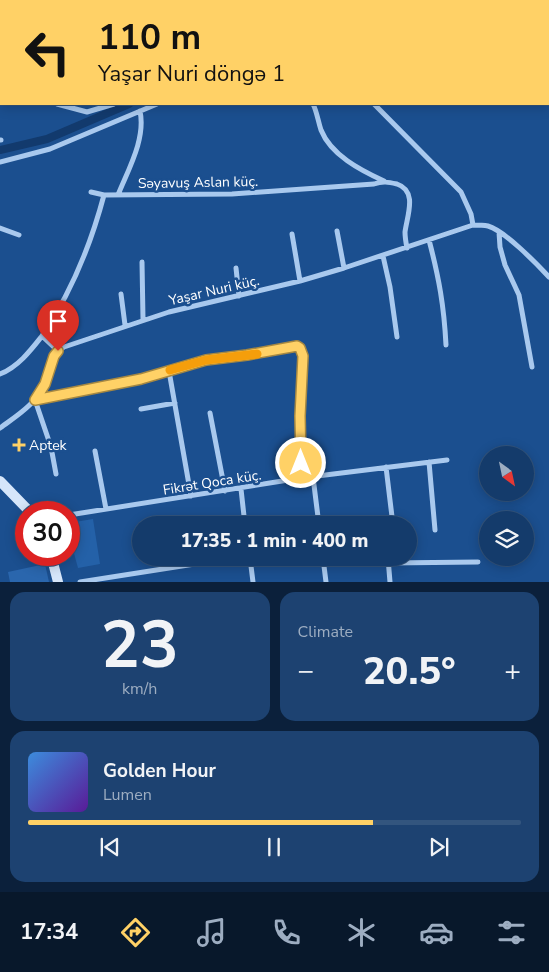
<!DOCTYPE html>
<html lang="en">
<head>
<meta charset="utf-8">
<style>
  :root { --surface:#143b6b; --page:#1d4271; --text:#f1f3f6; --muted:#9dadc1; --line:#33557e; --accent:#ffd166 }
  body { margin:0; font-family:"Nunito Sans",sans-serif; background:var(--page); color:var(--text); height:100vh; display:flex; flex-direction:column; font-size:19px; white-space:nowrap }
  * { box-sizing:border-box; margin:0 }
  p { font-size:16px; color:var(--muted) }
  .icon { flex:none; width:28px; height:28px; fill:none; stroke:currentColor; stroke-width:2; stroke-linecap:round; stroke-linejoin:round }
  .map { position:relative; height:582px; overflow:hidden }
  .drawer { display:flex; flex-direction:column; gap:10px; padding:10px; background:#0b203b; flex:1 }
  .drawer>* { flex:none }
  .hud { position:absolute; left:0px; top:0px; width:550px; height:105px; box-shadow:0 2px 12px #0003,0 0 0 1px var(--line); background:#ffd166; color:#111; overflow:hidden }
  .needle { width:32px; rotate:147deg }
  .fabs { position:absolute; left:479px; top:446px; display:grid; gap:10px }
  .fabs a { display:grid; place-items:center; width:55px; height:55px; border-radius:50%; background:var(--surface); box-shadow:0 2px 12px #0003,0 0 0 1px var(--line); font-size:25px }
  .speed { position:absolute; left:15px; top:501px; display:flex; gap:10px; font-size:25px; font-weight:700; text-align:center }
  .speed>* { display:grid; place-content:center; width:65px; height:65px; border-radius:50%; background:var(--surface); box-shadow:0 2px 12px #0003,0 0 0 1px var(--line); line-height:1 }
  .speed .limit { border:8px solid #d22; background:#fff; color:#111 }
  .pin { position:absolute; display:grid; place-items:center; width:42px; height:42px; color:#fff; margin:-51px -21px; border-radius:50% 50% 50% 0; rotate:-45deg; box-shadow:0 0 5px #0007 }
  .pin .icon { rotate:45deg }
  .me { position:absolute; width:55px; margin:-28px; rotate:0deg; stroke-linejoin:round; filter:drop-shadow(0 0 4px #0008) }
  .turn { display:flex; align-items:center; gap:18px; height:105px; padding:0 15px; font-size:22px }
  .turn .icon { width:65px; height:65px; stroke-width:2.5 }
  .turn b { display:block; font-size:35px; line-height:42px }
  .big { font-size:38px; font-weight:800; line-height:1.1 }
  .drawer .tile { flex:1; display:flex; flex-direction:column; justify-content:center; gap:8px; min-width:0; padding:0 18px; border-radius:15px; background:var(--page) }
  .drawer .dial { align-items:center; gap:0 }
  .dial b { font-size:65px; line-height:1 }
  .song { display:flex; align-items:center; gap:15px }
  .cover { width:60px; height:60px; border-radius:8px; background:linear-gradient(135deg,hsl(210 70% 55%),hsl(270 70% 35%)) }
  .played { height:5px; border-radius:2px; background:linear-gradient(90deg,var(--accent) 70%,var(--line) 70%) }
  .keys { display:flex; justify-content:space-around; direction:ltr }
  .heat { display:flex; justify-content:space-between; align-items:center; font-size:28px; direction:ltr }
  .drawer .tiles { flex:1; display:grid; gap:10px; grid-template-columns:1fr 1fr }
  .tile:last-child { grid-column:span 2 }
  .trip { position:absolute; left:132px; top:516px; width:285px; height:50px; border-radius:25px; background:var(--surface); box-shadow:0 2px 12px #0003,0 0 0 1px var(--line); font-weight:800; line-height:50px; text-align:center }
  .tab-bar { display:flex; height:80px; justify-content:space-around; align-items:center; background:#08182b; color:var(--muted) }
  .tab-bar .icon { width:35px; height:35px }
  .tab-bar .active { color:var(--accent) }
  .tab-bar b { font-size:22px; color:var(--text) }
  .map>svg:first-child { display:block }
</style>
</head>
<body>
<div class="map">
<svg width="549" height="582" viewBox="0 0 549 582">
  <rect width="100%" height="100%" fill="#1b4f8f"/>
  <path fill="#2461a8" d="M 93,519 L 100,564 L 78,568 L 69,535 L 69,523 Z"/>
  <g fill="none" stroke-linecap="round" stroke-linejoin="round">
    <path stroke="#123a6d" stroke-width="8" d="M 365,1 L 367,0
      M 0,150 L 47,139 L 129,104"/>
  </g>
  <path fill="#2a66ad" d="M 45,564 L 49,582 L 10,582 L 8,572 Z"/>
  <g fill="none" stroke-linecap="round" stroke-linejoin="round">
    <path stroke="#a9c9ee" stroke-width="5" d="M 267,0 L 268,1
      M 11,1 L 12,0
      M 67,1 L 68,0
      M 123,1 L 124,0
      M 0,34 L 1,30
      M 0,86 L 1,86
      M 57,104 L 87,112 L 114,104
      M 313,104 C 317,112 318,121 321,130 C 331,155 360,170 384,181
      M 374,104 L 461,192 L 471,214 L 473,225
      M 0,140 L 1,140
      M 0,162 L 50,149 L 157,104
      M 91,192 L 104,195
      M 118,195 C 128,170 146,139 140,111
      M 0,228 L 19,235
      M 337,231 L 344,268
      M 499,232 L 500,247 L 505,265 L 519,295 L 532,367
      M 292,234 L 300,281
      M 429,240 C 439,278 444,306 446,345
      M 383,256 L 390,287 L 397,337
      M 142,262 L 143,319
      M 236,268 L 239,296
      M 121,294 L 125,325
      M 58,351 L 42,336 C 71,293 91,244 104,195 L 232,194 L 374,184 C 383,181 388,182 397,184 C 418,191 407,216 405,232 C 405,238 406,243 407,248
      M 169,371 L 191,496
      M 0,374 C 18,367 31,350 42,336
      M 141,409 L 175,403
      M 210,413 L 225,491
      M 0,428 C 12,419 27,410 36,398 C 49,382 48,357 64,347 L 169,312 L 300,281 L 344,268 L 473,225 C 478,225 483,225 488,226 C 505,231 537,264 549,277
      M 95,451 L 106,509
      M 429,462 L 435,530
      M 386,467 L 393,525
      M 56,474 L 51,447 L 35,400 L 141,379 L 206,360 L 247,355 L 297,346 L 300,348 L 303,356 L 301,416 L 301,478
      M 313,477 L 319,525
      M 241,489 L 245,525
      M 69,515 L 301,478 L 447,460
      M 250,558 L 253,582
      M 323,558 L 326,582
      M 388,558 L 390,582
      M 389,563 L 478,562
      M 80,582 L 233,558"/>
    <path stroke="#d6e6fa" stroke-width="10" d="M 0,481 L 30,512
      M 51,555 L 58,582"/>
  </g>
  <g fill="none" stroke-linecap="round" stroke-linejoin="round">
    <defs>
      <path id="route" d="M 58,351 L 54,356 L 45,384 L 35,400 L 141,379 L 206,360 L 247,355 L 297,346 L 300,348 L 303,356 L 300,416 L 301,463"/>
    </defs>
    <use href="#route" stroke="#a68842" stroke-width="12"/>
    <use href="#route" stroke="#ffd166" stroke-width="9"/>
    <path stroke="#f59e0b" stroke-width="9" d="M 170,370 L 206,360 L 257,354"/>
  </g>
  <path fill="#ffd166" stroke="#1b4f8f" stroke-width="2" d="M16.5 437.5h5v5h5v5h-5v5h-5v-5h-5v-5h5z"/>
  <g text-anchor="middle" stroke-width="5" stroke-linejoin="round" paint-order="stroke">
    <g font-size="14" fill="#fff" stroke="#1b4f8f">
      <text transform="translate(198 182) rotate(-1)" y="5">Səyavuş Aslan küç.</text>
      <text transform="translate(214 290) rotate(-13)" y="5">Yaşar Nuri küç.</text>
      <text transform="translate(212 482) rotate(-9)" y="5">Fikrət Qoca küç.</text>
    </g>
    <g font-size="14" fill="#fff" stroke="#1b4f8f" text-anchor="start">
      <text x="29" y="450">Aptek</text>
    </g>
  </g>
</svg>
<div class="fabs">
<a><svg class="needle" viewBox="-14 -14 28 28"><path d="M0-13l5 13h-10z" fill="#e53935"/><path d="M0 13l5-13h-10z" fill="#9dadc1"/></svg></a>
<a><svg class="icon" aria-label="layers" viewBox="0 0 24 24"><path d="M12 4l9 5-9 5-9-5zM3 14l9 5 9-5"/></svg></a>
</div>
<div class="speed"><div class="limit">30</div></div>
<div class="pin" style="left:58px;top:351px;background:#d93025"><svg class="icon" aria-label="arrive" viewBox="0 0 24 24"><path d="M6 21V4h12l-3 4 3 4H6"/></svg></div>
<svg class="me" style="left:301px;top:463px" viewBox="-20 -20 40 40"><circle r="17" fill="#ffd166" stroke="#fff" stroke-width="3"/><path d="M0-11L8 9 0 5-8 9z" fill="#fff"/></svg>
<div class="trip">17:35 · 1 min · 400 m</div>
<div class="hud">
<div class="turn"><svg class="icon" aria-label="left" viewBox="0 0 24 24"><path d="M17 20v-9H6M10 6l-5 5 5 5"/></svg><div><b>110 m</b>Yaşar Nuri döngə 1</div></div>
</div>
</div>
<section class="drawer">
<div class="tiles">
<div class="tile dial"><b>23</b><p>km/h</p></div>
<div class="tile"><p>Climate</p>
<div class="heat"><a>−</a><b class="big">20.5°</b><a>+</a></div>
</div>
<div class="tile">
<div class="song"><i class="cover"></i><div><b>Golden Hour</b><p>Lumen</p></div></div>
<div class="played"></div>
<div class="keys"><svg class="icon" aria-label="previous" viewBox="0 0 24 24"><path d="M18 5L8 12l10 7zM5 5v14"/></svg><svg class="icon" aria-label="pause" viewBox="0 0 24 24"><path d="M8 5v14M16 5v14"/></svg><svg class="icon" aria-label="next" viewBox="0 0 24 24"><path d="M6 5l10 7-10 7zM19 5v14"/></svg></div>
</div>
</div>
</section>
<nav class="tab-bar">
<b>17:34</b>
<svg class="icon active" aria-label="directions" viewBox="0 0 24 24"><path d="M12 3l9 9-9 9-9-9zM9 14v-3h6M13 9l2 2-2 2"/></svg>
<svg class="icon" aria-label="music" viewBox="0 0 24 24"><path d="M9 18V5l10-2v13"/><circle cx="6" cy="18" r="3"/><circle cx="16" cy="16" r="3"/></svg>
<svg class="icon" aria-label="phone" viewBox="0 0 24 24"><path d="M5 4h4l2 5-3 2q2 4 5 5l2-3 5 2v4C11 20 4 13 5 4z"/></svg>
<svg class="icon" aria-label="climate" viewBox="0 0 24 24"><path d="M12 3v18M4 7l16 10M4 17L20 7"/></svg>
<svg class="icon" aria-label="car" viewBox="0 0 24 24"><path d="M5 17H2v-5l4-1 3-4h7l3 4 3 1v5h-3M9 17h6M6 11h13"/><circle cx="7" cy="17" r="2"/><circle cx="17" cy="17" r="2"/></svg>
<svg class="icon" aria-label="filters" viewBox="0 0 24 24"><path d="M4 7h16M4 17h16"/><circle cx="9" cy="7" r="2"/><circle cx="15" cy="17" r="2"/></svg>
</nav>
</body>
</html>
